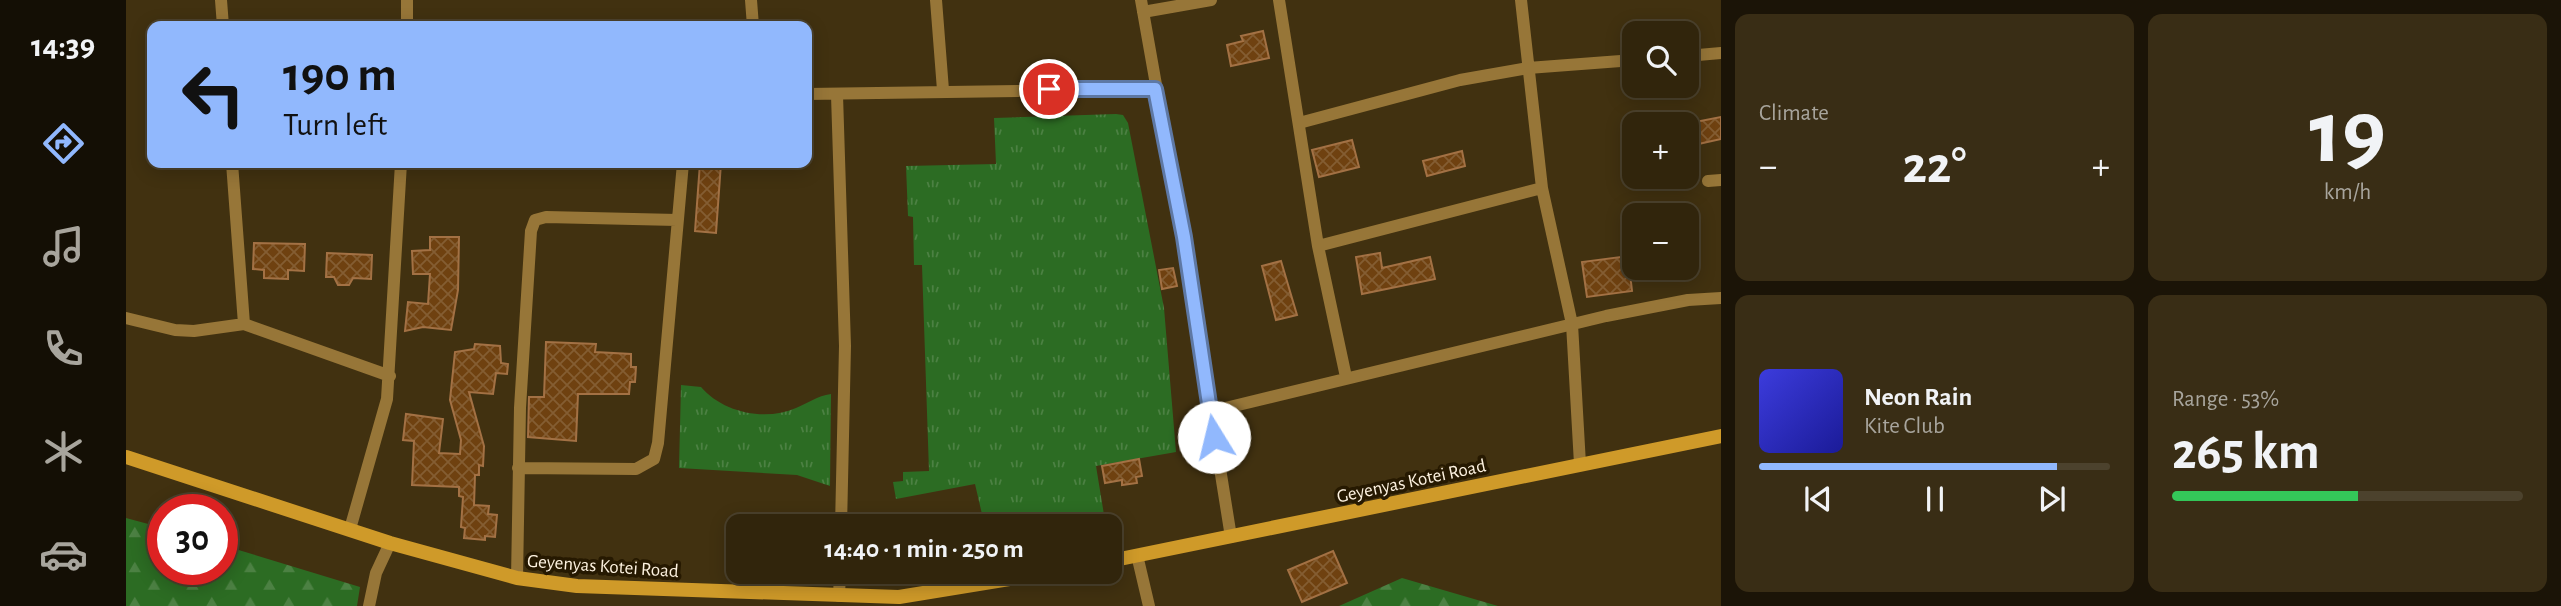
<!DOCTYPE html>
<html lang="en">
<head>
<meta charset="utf-8">
<style>
  :root { --surface:#31250c; --page:#392d15; --text:#f1f3f6; --muted:#a8a59d; --line:#4c422d; --accent:#91b8fd }
  body { margin:0; font-family:"Alegreya Sans",sans-serif; background:var(--page); color:var(--text); height:100vh; display:flex; flex-direction:column; font-size:26px; white-space:nowrap }
  * { box-sizing:border-box; margin:0 }
  p { font-size:23px; color:var(--muted) }
  .icon { flex:none; width:38px; height:38px; fill:none; stroke:currentColor; stroke-width:2; stroke-linecap:round; stroke-linejoin:round }
  .map { position:relative; flex:1; overflow:hidden }
  .sheet { display:flex; flex-direction:column; gap:14px; padding:14px; background:#1b1407; width:840px }
  .sheet>* { flex:none }
  .top-card { position:absolute; left:21px; top:21px; width:665px; height:147px; border-radius:14px; box-shadow:0 4px 18px #0003,0 0 0 2px var(--line); background:#91b8fd; color:#111; overflow:hidden }
  .fabs { position:absolute; left:1496px; top:21px; display:grid; gap:14px }
  .fabs a { display:grid; place-items:center; width:77px; height:77px; border-radius:14px; background:var(--surface); box-shadow:0 4px 18px #0003,0 0 0 2px var(--line); font-size:35px }
  .speed { position:absolute; left:21px; top:494px; display:flex; gap:14px; font-size:35px; font-weight:700; text-align:center }
  .speed>* { display:grid; place-content:center; width:91px; height:91px; border-radius:50%; background:var(--surface); box-shadow:0 4px 18px #0003,0 0 0 2px var(--line); line-height:1 }
  .speed .limit { border:10px solid #d22; background:#fff; color:#111 }
  .pin { position:absolute; display:grid; place-items:center; width:60px; height:60px; color:#fff; margin:-30px; border:4px solid #fff; border-radius:50%; box-shadow:0 2px 7px #0007 }
  .me { position:absolute; width:77px; margin:-38px; rotate:351deg; stroke-linejoin:round; filter:drop-shadow(0 0 5px #0008) }
  .turn { display:flex; align-items:center; gap:24px; height:147px; padding:0 21px; font-size:32px }
  .turn .icon { width:91px; height:91px; stroke-width:2.5 }
  .turn b { display:block; font-size:49px; line-height:60px }
  .big { font-size:52px; font-weight:700; line-height:1.1 }
  .sheet .widget { flex:1; display:flex; flex-direction:column; justify-content:center; gap:10px; min-width:0; padding:0 24px; border-radius:14px; background:var(--page) }
  .sheet .dial { align-items:center; gap:0 }
  .dial b { font-size:91px; line-height:1 }
  .song { display:flex; align-items:center; gap:21px }
  .cover { width:84px; height:84px; border-radius:10px; background:linear-gradient(135deg,hsl(240 70% 55%),hsl(240 70% 35%)) }
  .played { height:7px; border-radius:4px; background:linear-gradient(90deg,var(--accent) 85%,var(--line) 85%) }
  .keys { display:flex; justify-content:space-around; direction:ltr }
  .heat { display:flex; justify-content:space-between; align-items:center; font-size:38px; direction:ltr }
  .charge { height:10px; border-radius:5px; background:linear-gradient(90deg,#34c759 53%,var(--line) 0) }
  .sheet .tiles { flex:1; display:grid; gap:14px; grid-template-columns:repeat(2,1fr) }
  .trip { position:absolute; left:600px; top:514px; width:396px; height:70px; border-radius:14px; background:var(--surface); box-shadow:0 4px 18px #0003,0 0 0 2px var(--line); font-weight:700; line-height:70px; text-align:center }
  main { display:flex; flex:1; min-height:0 }
  .menu { display:flex; flex-direction:column; width:126px; justify-content:space-around; align-items:center; background:#140f05; color:var(--muted) }
  .menu .icon { width:49px; height:49px }
  .menu .active { color:var(--accent) }
  .menu b { font-size:32px; color:var(--text) }
  .map>svg:first-child { display:block }
</style>
</head>
<body>
<main>
<nav class="menu">
<b>14:39</b>
<svg class="icon active" aria-label="directions" viewBox="0 0 24 24"><path d="M12 3l9 9-9 9-9-9zM9 14v-3h6M13 9l2 2-2 2"/></svg>
<svg class="icon" aria-label="music" viewBox="0 0 24 24"><path d="M9 18V5l10-2v13"/><circle cx="6" cy="18" r="3"/><circle cx="16" cy="16" r="3"/></svg>
<svg class="icon" aria-label="phone" viewBox="0 0 24 24"><path d="M5 4h4l2 5-3 2q2 4 5 5l2-3 5 2v4C11 20 4 13 5 4z"/></svg>
<svg class="icon" aria-label="climate" viewBox="0 0 24 24"><path d="M12 3v18M4 7l16 10M4 17L20 7"/></svg>
<svg class="icon" aria-label="car" viewBox="0 0 24 24"><path d="M5 17H2v-5l4-1 3-4h7l3 4 3 1v5h-3M9 17h6M6 11h13"/><circle cx="7" cy="17" r="2"/><circle cx="17" cy="17" r="2"/></svg>
</nav>
<div class="map">
<svg width="1595" height="606" viewBox="0 0 1595 606">
  <defs>
    <pattern id="grass-tufts" width="24" height="20" patternUnits="userSpaceOnUse" patternTransform="scale(1.75)"><rect width="24" height="20" fill="#2c6c23"/><path d="M3 7l-1-3M5 7V3M7 7l1-3M15 17l-1-3M17 17v-4M19 17l1-3" fill="none" stroke="#4c8143"/></pattern>
    <pattern id="forest-firs" width="22" height="20" patternUnits="userSpaceOnUse" patternTransform="scale(1.75)"><rect width="22" height="20" fill="#2c6c23"/><path d="M5 1l3.5 6h-7zM16 11l3.5 6h-7z" fill="#4c8143"/></pattern>
    <pattern id="building-cross-hatch" width="8" height="8" patternUnits="userSpaceOnUse" patternTransform="scale(1.75)"><rect width="8" height="8" fill="#6f4110"/><path d="M0 0l8 8M0 8l8-8" fill="none" stroke="#845d32"/></pattern>
  </defs>
  <rect width="100%" height="100%" fill="#413110"/>
  <path fill="url(#grass-tufts)" d="M 990,114 L 997,115 L 1002,123 L 1038,308 L 1050,452 L 970,466 L 980,527 L 859,527 L 849,484 L 770,499 L 767,482 L 777,481 L 777,472 L 803,471 L 796,265 L 788,265 L 787,217 L 782,216 L 780,166 L 870,164 L 868,118 Z
    M 555,385 L 575,387 C 596,412 639,422 670,408 C 682,403 691,396 705,394 L 704,486 L 671,475 L 553,468 Z"/>
  <path fill="url(#forest-firs)" d="M 0,518 L 37,528 L 37,569 L 96,569 L 96,545 L 234,587 L 231,606 L 0,606 Z
    M 1276,578 L 1372,606 L 1213,606 Z"/>
  <path fill="url(#building-cross-hatch)" stroke="#a37144" stroke-width="2" d="M 1137,31 L 1143,58 L 1105,66 L 1101,45 L 1117,41 L 1115,36 Z
    M 1595,117 L 1595,139 L 1568,145 L 1564,123 Z
    M 1226,140 L 1233,167 L 1193,177 L 1186,150 Z
    M 1336,151 L 1339,166 L 1301,176 L 1297,161 Z
    M 574,163 L 595,163 L 590,233 L 569,231 Z
    M 304,237 L 333,237 L 332,290 L 325,330 L 297,327 L 279,331 L 282,302 L 302,304 L 304,274 L 287,274 L 286,251 L 304,250 Z
    M 128,243 L 179,244 L 178,271 L 162,270 L 162,279 L 138,278 L 138,270 L 127,269 Z
    M 201,253 L 246,255 L 245,279 L 227,278 L 223,285 L 212,285 L 208,277 L 200,277 Z
    M 1254,253 L 1256,268 L 1304,257 L 1309,279 L 1236,294 L 1230,257 Z
    M 1502,256 L 1506,291 L 1461,297 L 1456,262 Z
    M 1155,261 L 1171,315 L 1150,320 L 1136,266 Z
    M 1047,268 L 1051,286 L 1036,289 L 1033,270 Z
    M 420,342 L 470,344 L 469,352 L 505,354 L 505,367 L 510,367 L 509,382 L 504,382 L 503,394 L 452,394 L 450,441 L 402,437 L 403,397 L 418,397 Z
    M 349,344 L 374,346 L 375,363 L 382,364 L 381,374 L 370,373 L 367,394 L 343,392 L 358,446 L 357,466 L 353,465 L 353,475 L 349,475 L 348,505 L 363,506 L 362,514 L 371,515 L 369,537 L 359,536 L 359,540 L 338,538 L 339,528 L 335,527 L 337,497 L 333,496 L 333,487 L 286,485 L 288,441 L 277,440 L 280,414 L 317,419 L 313,453 L 334,454 L 335,440 L 324,400 L 329,352 L 348,349 Z
    M 1013,459 L 1016,476 L 1010,477 L 1011,483 L 996,485 L 996,480 L 979,483 L 976,466 Z
    M 1207,551 L 1221,583 L 1176,602 L 1162,570 Z"/>
  <g fill="none" stroke-linecap="round" stroke-linejoin="round">
    <path stroke="#977638" stroke-width="12" d="M 95,0 L 97,26
      M 625,0 L 627,26
      M 810,0 L 817,90
      M 1015,0 L 1057,237 L 1105,537
      M 1153,0 L 1192,246 L 1220,377
      M 1395,0 L 1416,188 L 1446,324 L 1454,464
      M 1017,12 L 1085,0
      M 281,26 L 281,0
      M 1561,56 L 1595,53
      M 681,94 L 1029,89
      M 711,95 L 719,346 L 715,527
      M 1173,123 L 1334,80 L 1402,68 L 1508,60
      M 106,163 L 118,324
      M 1582,181 L 1595,180
      M 1192,246 L 1416,188
      M 0,318 L 49,330 L 68,331 L 118,324 L 264,376
      M 1083,412 L 1480,316 L 1562,300 L 1595,298
      M 392,468 L 510,469 L 528,459 L 532,443 L 557,163
      M 224,529 L 261,399 L 275,163
      M 1011,555 L 1023,606
      M 391,578 L 394,408 L 405,231 L 409,220 L 420,217 L 551,220
      M 713,596 L 714,572
      M 243,606 L 250,573 L 264,543"/>
    <path stroke="#cf9a29" stroke-width="14" d="M 0,457 L 264,543 L 391,578 L 451,586 L 773,597 L 926,572
      M 984,561 L 1595,436"/>
  </g>
  <g fill="none" stroke-linecap="round" stroke-linejoin="round">
    <defs>
      <path id="route" d="M 923,89 L 1029,89 L 1058,237 L 1088,437"/>
    </defs>
    <use href="#route" stroke="#5e78a4" stroke-width="18"/>
    <use href="#route" stroke="#91b8fd" stroke-width="12"/>
  </g>
  <g text-anchor="middle" stroke-width="7" stroke-linejoin="round" paint-order="stroke">
    <g font-size="19" fill="#fdf2e0" stroke="#261901">
      <text transform="translate(1285 480) rotate(-12)" y="7">Geyenyas Kotei Road</text>
      <text transform="translate(477 565) rotate(4)" y="7">Geyenyas Kotei Road</text>
    </g>
  </g>
</svg>
<div class="fabs">
<a><svg class="icon" aria-label="search" viewBox="0 0 24 24"><circle cx="10" cy="10" r="6"/><path d="M15 15l6 6"/></svg></a>
<a>+</a>
<a>−</a>
</div>
<div class="speed"><div class="limit">30</div></div>
<div class="pin" style="left:923px;top:89px;background:#d93025"><svg class="icon" aria-label="arrive" viewBox="0 0 24 24"><path d="M6 21V4h12l-3 4 3 4H6"/></svg></div>
<svg class="me" style="left:1088px;top:437px" viewBox="-20 -20 40 40"><circle r="19" fill="#fff"/><path d="M0-13L10 11 0 6-10 11z" fill="#91b8fd"/></svg>
<div class="trip">14:40 · 1 min · 250 m</div>
<div class="top-card">
<div class="turn"><svg class="icon" aria-label="left" viewBox="0 0 24 24"><path d="M17 20v-9H6M10 6l-5 5 5 5"/></svg><div><b>190 m</b>Turn left</div></div>
</div>
</div>
<section class="sheet">
<div class="tiles">
<div class="widget"><p>Climate</p>
<div class="heat"><a>−</a><b class="big">22°</b><a>+</a></div>
</div>
<div class="widget dial"><b>19</b><p>km/h</p></div>
<div class="widget">
<div class="song"><i class="cover"></i><div><b>Neon Rain</b><p>Kite Club</p></div></div>
<div class="played"></div>
<div class="keys"><svg class="icon" aria-label="previous" viewBox="0 0 24 24"><path d="M18 5L8 12l10 7zM5 5v14"/></svg><svg class="icon" aria-label="pause" viewBox="0 0 24 24"><path d="M8 5v14M16 5v14"/></svg><svg class="icon" aria-label="next" viewBox="0 0 24 24"><path d="M6 5l10 7-10 7zM19 5v14"/></svg></div>
</div>
<div class="widget"><p>Range · 53%</p><b class="big">265 km</b><div class="charge"></div></div>
</div>
</section>
</main>
</body>
</html>
